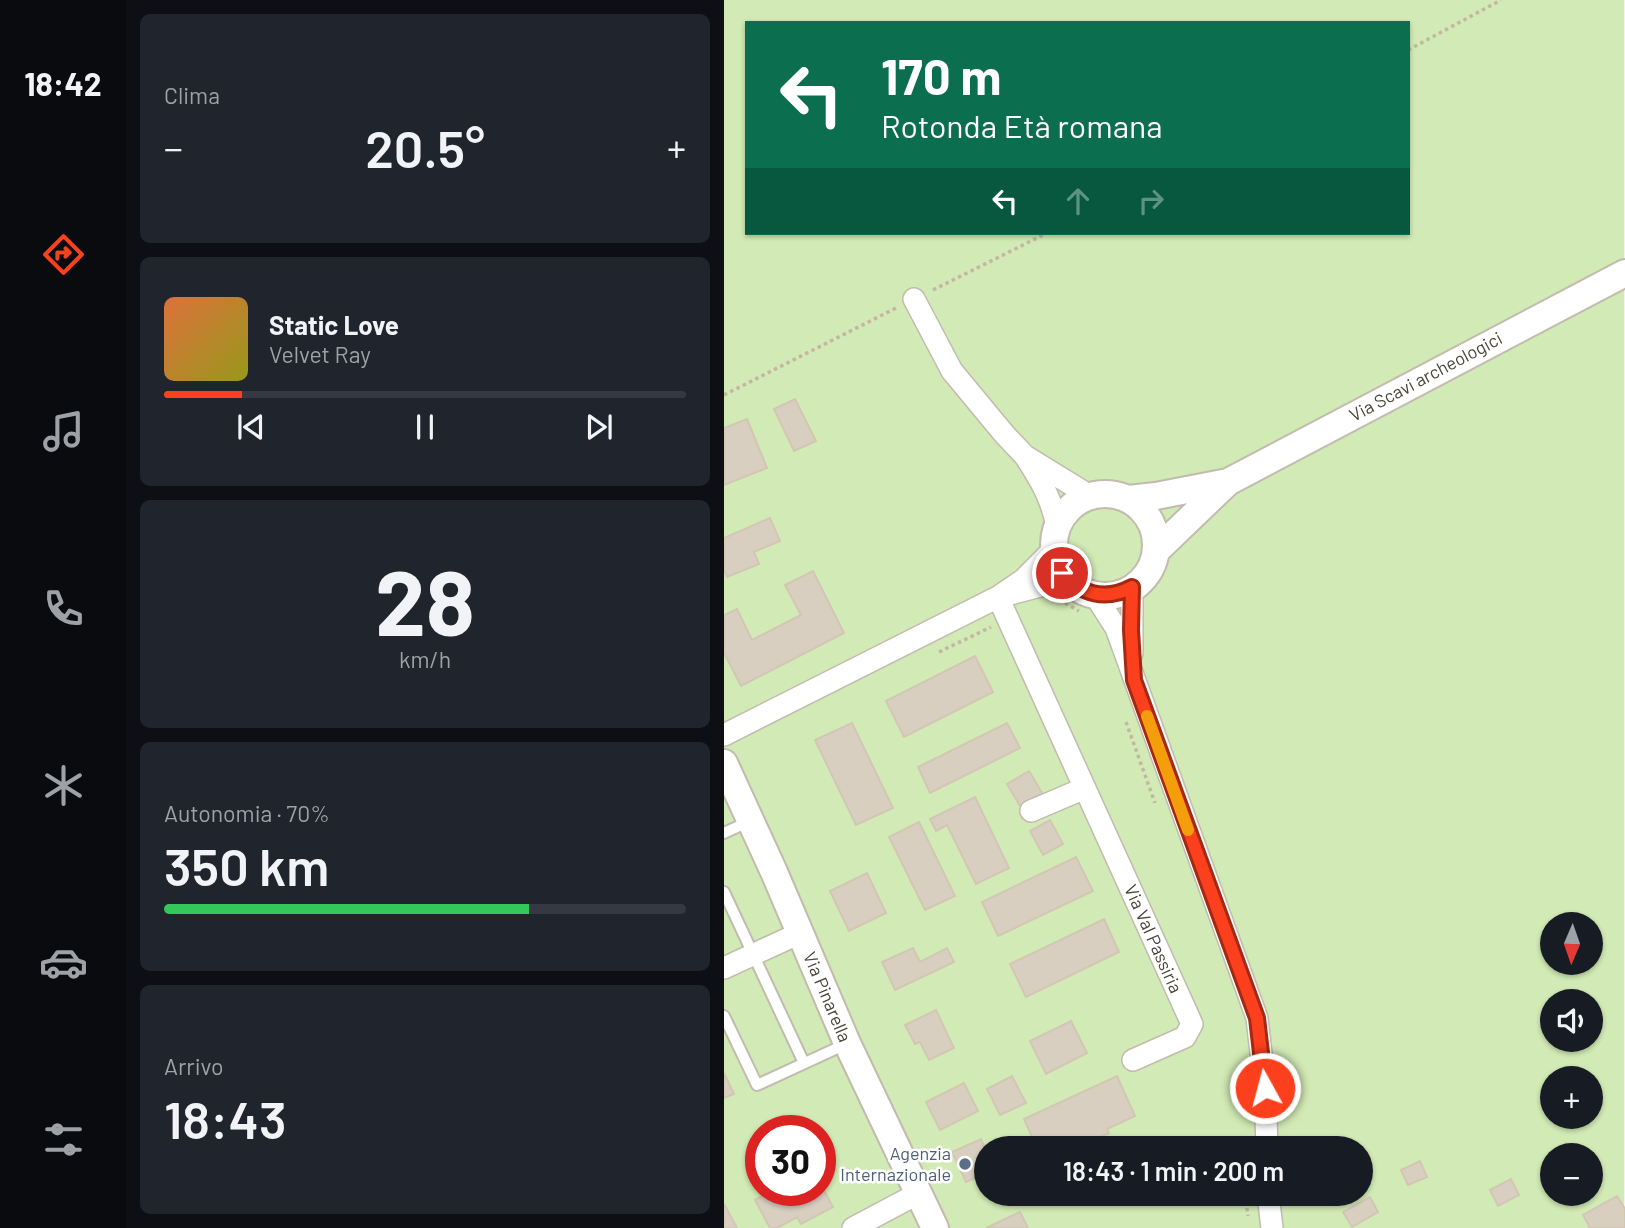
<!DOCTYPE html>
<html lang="it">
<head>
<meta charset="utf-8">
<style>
  :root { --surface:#171b24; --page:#20242c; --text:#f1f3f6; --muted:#9ea1a6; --line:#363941; --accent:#fc3f1d }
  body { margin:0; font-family:Barlow,sans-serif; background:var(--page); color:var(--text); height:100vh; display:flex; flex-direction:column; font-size:26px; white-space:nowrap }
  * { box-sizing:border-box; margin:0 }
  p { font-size:23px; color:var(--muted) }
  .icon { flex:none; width:38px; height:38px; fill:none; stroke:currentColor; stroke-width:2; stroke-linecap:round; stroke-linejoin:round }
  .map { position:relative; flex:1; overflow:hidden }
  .sheet { display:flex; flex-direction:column; gap:14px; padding:14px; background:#0d0f14; width:598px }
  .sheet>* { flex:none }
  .top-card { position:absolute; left:21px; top:21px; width:665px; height:214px; border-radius:0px; box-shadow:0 2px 5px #0004; background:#0b6e4f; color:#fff; overflow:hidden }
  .needle { width:46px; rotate:182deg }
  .buttons { position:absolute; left:816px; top:912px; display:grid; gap:14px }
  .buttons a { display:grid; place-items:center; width:63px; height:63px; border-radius:50%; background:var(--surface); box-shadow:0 2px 5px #0004; font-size:35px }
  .speed { position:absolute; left:21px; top:1115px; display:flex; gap:14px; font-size:35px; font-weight:700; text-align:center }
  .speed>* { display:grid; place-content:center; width:91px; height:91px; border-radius:50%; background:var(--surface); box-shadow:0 2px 5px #0004; line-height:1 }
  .speed .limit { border:10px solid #d22; background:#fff; color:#111 }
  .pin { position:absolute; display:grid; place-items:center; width:60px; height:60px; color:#fff; margin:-30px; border:4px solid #fff; border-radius:50%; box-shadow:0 2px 7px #0007 }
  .me { position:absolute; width:77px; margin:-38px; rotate:353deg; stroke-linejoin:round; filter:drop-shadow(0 0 5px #0008) }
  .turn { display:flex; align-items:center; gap:24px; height:147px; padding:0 21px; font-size:32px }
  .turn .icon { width:91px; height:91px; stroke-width:2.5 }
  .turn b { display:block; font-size:49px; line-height:60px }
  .lanes { display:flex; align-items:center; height:66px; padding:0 21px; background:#0003; justify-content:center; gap:35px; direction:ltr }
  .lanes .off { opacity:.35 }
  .big { font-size:52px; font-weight:600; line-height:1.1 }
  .sheet .widget { flex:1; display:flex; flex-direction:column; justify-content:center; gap:10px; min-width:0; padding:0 24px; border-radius:10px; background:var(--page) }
  .sheet .dial { align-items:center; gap:0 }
  .dial b { font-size:91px; line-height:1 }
  .song { display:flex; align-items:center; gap:21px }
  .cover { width:84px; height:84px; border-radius:10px; background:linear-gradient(135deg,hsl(20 70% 55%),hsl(60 70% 35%)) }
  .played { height:7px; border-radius:4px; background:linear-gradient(90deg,var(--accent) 15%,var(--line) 15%) }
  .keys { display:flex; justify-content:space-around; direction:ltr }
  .heat { display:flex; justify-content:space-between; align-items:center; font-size:38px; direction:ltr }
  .charge { height:10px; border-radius:5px; background:linear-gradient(90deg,#34c759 70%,var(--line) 0) }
  .trip { position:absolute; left:250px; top:1136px; width:399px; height:70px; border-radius:35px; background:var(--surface); box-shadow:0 2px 5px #0004; font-weight:600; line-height:70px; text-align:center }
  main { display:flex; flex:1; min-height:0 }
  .tabs { display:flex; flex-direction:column; width:126px; justify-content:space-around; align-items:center; background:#090b0e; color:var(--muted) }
  .tabs .icon { width:49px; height:49px }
  .tabs .on { color:var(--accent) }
  .tabs b { font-size:32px; color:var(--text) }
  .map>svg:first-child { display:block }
</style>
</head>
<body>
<main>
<nav class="tabs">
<b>18:42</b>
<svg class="icon on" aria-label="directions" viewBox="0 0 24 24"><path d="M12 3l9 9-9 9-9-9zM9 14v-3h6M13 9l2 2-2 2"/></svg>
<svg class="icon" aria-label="music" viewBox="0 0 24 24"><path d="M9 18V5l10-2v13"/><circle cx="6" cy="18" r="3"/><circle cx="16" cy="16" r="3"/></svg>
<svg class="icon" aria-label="phone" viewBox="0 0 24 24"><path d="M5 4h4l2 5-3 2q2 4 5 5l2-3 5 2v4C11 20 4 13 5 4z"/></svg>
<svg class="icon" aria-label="climate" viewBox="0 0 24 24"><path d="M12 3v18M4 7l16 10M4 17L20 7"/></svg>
<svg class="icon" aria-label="car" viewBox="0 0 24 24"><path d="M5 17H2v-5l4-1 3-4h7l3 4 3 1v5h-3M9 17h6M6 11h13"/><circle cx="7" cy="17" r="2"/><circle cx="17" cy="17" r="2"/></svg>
<svg class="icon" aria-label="filters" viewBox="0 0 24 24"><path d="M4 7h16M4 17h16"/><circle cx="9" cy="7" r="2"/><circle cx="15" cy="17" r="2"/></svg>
</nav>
<section class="sheet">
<div class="widget"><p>Clima</p>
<div class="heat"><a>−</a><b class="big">20.5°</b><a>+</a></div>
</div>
<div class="widget">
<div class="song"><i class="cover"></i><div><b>Static Love</b><p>Velvet Ray</p></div></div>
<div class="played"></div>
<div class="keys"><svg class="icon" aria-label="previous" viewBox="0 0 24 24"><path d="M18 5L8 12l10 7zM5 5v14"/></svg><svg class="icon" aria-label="pause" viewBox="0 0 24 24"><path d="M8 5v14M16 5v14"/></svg><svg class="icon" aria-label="next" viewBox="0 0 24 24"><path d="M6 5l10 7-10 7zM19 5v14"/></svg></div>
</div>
<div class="widget dial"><b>28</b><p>km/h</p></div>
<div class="widget"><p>Autonomia · 70%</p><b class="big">350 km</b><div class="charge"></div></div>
<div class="widget"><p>Arrivo</p><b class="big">18:43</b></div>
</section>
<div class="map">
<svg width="901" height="1228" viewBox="0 0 901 1228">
  <rect width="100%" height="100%" fill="#f6f3ec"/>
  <path fill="#d2eab5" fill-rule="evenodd" d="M 0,0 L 900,0 L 900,1228 L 0,1228 ZM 23,23 L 684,23 L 684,233 L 23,233 ZM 828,924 L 866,924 L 866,962 L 828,962 ZM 828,1001 L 866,1001 L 866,1040 L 828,1040 ZM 828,1078 L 866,1078 L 866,1116 L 828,1116 ZM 37,1130 L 96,1130 L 96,1190 L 37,1190 ZM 262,1148 L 637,1148 L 637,1194 L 262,1194 ZM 828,1155 L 866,1155 L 866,1194 L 828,1194 Z"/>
  <path fill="#d8cfc1" stroke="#d3c7b4" stroke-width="2" d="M 71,399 L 92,441 L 70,451 L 50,409 Z
    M 23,419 L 43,468 L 0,485 L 0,428 Z
    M 46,518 L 56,541 L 30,552 L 35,564 L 3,577 L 0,570 L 0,538 Z
    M 89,571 L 120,633 L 17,686 L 0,653 L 0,615 L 13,609 L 28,640 L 77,615 L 61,585 Z
    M 251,656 L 269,692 L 180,737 L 162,701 Z
    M 128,723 L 169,808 L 132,825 L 91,740 Z
    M 283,723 L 296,748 L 206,793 L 194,767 Z
    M 305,771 L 318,793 L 296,806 L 283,784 Z
    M 251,797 L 285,868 L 252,884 L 223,825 L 212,831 L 206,819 Z
    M 326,820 L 339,844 L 319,855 L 306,831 Z
    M 195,822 L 231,896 L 201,910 L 165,837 Z
    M 352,857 L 369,891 L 274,936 L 258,902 Z
    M 143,873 L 162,913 L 125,931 L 106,891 Z
    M 380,919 L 395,952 L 302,997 L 286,964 Z
    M 189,948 L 196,962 L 223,948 L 230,962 L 171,990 L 158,962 Z
    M 212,1010 L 230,1048 L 205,1060 L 196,1042 L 191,1044 L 181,1025 Z
    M 347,1021 L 363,1053 L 322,1074 L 306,1041 Z
    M 0,1073 L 10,1094 L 0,1098 Z
    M 288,1076 L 302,1103 L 276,1115 L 263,1089 Z
    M 393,1076 L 411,1116 L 383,1129 L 385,1133 L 355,1147 L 353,1142 L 339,1148 L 313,1148 L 300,1119 Z
    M 240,1083 L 254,1111 L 216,1130 L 202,1102 Z
    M 295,1138 L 299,1148 L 262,1148 L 262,1165 L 259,1166 L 262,1173 L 242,1182 L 228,1152 L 257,1139 L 260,1146 L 275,1139 L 278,1145 Z
    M 696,1161 L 703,1177 L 684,1185 L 677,1170 Z
    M 787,1179 L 795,1195 L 774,1206 L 766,1190 Z
    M 96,1183 L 109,1207 L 77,1224 L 73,1217 L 53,1228 L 46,1228 L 31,1200 L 46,1192 L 45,1190 L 96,1190 Z
    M 893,1196 L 901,1209 L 901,1228 L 866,1228 L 859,1215 Z
    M 646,1197 L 654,1212 L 628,1227 L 619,1212 Z
    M 0,1204 L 13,1228 L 0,1228 Z
    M 296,1212 L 304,1228 L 262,1228 Z"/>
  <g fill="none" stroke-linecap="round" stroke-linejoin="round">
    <defs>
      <path id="service" d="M 0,833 L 26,821
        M 0,892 L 80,1063
        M 0,1016 L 33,1085 L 122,1044"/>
      <path id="minor" d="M 190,299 L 228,371 L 281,435 L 301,456
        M 333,527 C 328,499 316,479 301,456 L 366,496
        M 286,594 L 324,584 L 347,582
        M 371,595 L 392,628 L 533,1018 L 541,1088 L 543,1148
        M 274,597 L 468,1024 L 461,1037 L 409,1060
        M 408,653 L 408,587
        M 0,735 L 274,597 L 299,580 L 330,549
        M 307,811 L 361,788
        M 0,968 L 76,933
        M 544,1194 L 548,1228
        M 129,1228 L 195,1193"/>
      <path id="tertiary" d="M330 545a51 51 0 1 1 102 0a51 51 0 1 1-102 0Z
        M 404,499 L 432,496 L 504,482 L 901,273
        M 432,551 L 504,482
        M 0,763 L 50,872 L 123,1043 L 211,1228"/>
    </defs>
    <use href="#service" stroke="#c2bbae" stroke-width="14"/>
    <use href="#minor" stroke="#c2bbae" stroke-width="24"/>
    <use href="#tertiary" stroke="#c2bbae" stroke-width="30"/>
    <path stroke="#c4b79f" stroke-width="3.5" stroke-dasharray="3.5 3.5" stroke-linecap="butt" d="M 684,50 L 777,0
      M 209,290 L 323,233
      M 0,395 L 174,307
      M 341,603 L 355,611
      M 215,652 L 267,627
      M 402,722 L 431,803
      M 521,1194 L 524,1216"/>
    <use href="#service" stroke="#fff" stroke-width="10"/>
    <use href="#minor" stroke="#fff" stroke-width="21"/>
    <use href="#tertiary" stroke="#fff" stroke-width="26"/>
  </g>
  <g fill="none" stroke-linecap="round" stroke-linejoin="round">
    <defs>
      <path id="route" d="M 338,573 C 358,595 382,601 408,587 L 407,630 L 410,680 L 533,1018 L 541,1088"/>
    </defs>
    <use href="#route" stroke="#a42913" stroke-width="18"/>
    <use href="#route" stroke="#fc3f1d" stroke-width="12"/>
    <path stroke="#f59e0b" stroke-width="12" d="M 423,716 L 464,830"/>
  </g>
  <circle fill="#5c6f8a" stroke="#fff" stroke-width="2.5" cx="241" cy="1164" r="7"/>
  <g text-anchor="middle" stroke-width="5" stroke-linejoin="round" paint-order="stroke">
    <g font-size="18" fill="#4b4439" stroke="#fff">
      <text transform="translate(702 377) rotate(-28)" y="6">Via Scavi archeologici</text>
      <text transform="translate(429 939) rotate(66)" y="6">Via Val Passiria</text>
      <text transform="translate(103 997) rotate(67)" y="6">Via Pinarella</text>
    </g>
    <g font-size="18" fill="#4e5e75" stroke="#fff" text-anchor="end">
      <text x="227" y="1160">Agenzia<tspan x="227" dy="21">Internazionale</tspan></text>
    </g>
  </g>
</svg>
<div class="buttons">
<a><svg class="needle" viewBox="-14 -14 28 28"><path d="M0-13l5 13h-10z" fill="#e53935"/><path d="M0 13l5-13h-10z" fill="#9ea1a6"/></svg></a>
<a><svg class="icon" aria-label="sound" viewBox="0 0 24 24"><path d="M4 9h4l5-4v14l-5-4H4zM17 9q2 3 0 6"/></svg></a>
<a>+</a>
<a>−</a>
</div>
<div class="speed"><div class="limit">30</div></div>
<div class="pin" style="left:338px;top:573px;background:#d93025"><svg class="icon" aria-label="arrive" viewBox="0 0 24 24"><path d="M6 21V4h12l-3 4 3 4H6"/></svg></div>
<svg class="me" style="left:541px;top:1088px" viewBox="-20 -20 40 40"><circle r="17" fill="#fc3f1d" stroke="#fff" stroke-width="3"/><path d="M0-11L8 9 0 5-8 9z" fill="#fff"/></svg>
<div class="trip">18:43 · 1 min · 200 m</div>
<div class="top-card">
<div class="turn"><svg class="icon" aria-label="left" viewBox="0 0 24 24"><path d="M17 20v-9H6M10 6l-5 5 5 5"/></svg><div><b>170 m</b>Rotonda Età romana</div></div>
<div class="lanes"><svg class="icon" aria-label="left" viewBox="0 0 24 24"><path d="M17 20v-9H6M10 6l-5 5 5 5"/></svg><svg class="icon off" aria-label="ahead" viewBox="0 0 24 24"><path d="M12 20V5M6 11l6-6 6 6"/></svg><svg class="icon off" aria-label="right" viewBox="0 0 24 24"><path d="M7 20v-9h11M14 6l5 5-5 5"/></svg></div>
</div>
</div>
</main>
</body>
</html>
